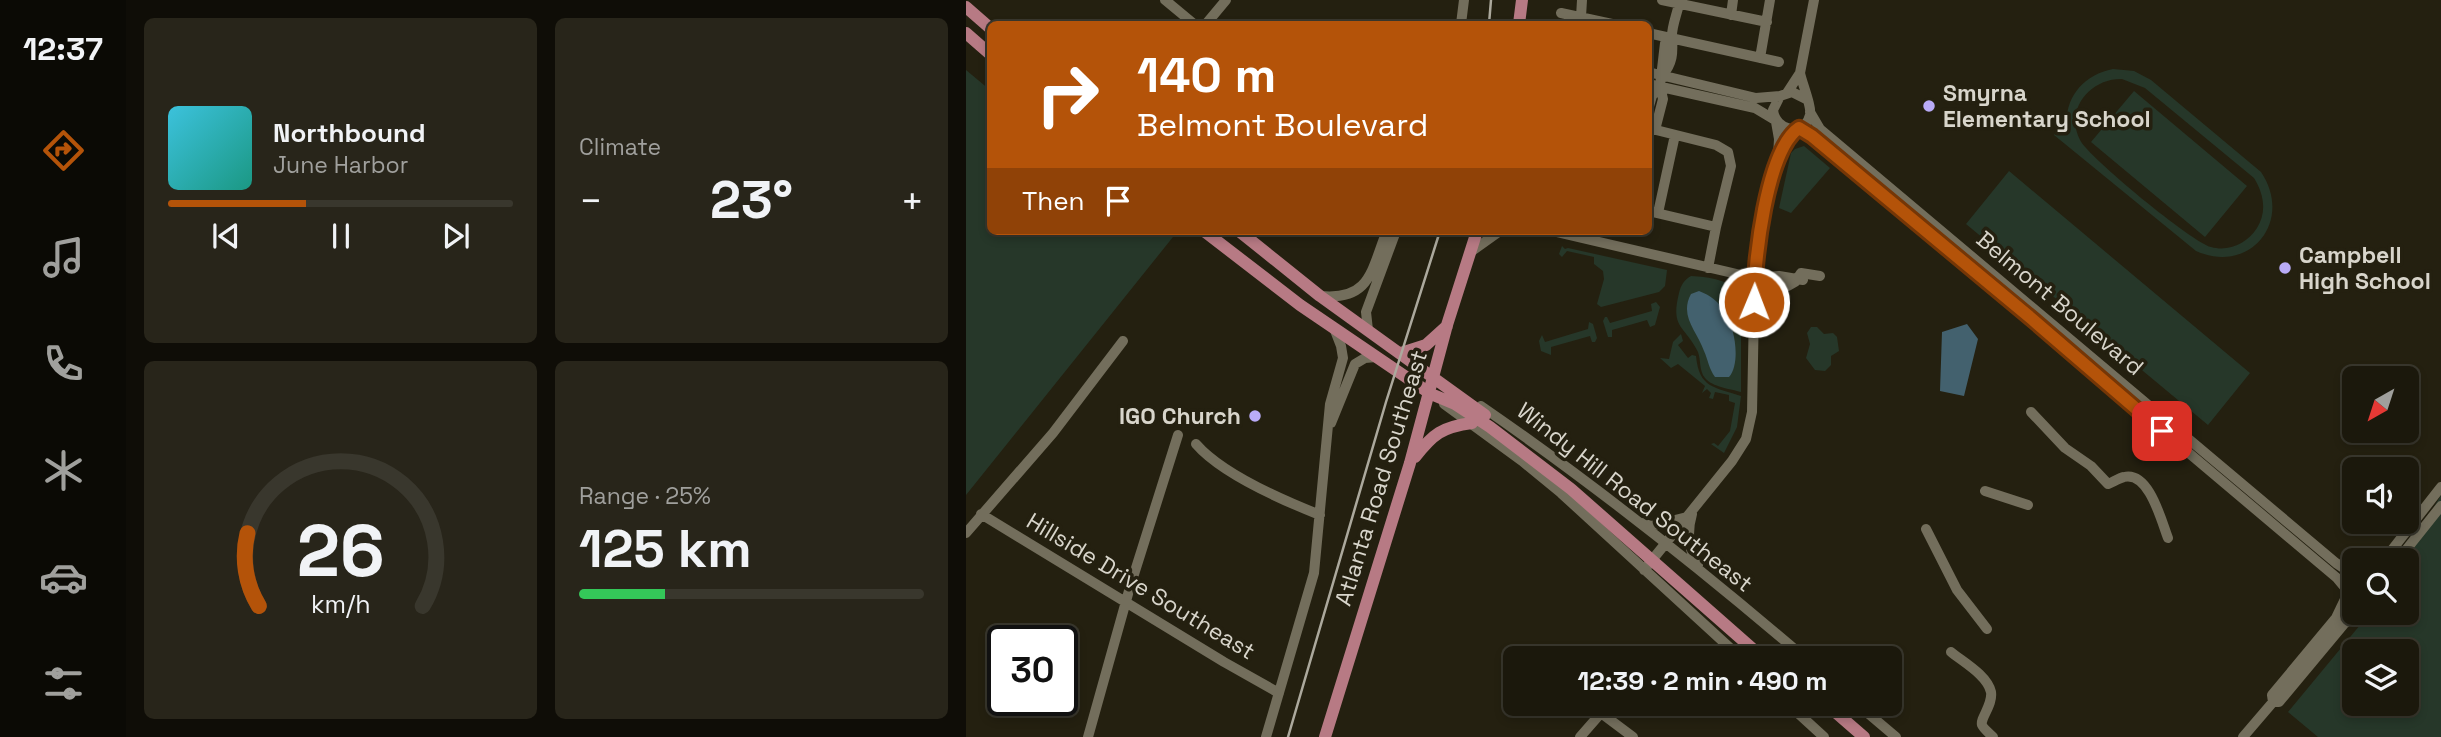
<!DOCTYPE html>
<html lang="en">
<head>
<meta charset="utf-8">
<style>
  :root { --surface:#1b180c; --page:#28251a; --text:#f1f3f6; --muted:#a0a09d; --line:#39372d; --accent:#b45309 }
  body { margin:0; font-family:"Space Grotesk",sans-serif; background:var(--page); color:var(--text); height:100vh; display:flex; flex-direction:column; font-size:26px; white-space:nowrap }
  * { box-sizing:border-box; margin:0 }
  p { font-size:23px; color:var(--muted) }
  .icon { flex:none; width:38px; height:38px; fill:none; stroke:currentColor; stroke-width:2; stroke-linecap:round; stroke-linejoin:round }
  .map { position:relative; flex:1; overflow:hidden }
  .side { display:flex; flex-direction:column; gap:18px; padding:18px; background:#0f0d07; width:840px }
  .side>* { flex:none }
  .top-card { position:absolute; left:21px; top:21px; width:665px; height:214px; border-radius:10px; box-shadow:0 4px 10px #0003,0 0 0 2px var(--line); background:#b45309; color:#fff; overflow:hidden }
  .needle { width:46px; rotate:219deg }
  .controls { position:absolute; left:1376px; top:366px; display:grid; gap:14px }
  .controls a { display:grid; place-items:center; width:77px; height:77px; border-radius:10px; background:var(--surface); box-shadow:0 4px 10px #0003,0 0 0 2px var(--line); font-size:35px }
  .speed { position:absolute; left:21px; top:625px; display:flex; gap:14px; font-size:35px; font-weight:700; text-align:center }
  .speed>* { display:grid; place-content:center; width:91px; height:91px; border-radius:50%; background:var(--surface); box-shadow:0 4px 10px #0003,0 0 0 2px var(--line); line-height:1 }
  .speed .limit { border:4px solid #111; border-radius:10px; background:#fff; color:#111 }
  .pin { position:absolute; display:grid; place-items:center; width:60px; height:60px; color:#fff; margin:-30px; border-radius:14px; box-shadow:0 4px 10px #0006 }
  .me { position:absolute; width:77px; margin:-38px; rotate:1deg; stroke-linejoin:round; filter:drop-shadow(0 0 5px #0008) }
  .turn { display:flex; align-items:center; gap:24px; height:147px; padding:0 35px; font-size:32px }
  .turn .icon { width:91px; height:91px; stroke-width:2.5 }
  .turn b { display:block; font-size:49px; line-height:60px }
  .then { display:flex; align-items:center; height:66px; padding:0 35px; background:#0003; gap:14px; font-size:26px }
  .big { font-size:52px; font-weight:800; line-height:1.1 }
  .side .widget { flex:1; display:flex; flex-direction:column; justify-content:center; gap:10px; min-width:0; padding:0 24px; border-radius:10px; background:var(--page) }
  .side .dial { align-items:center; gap:0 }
  .dial svg { height:182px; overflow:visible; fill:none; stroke:var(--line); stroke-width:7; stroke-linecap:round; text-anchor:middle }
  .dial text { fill:var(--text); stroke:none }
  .song { display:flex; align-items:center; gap:21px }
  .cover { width:84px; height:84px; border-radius:10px; background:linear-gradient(135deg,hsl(190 70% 55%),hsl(170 70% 35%)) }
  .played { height:7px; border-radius:4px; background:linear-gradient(90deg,var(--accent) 40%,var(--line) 40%) }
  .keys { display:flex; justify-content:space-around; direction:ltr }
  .heat { display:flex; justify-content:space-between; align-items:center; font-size:38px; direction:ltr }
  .charge { height:10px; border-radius:5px; background:linear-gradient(90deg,#34c759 25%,var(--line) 0) }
  .side .tiles { flex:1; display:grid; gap:18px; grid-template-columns:repeat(2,1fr) }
  .trip { position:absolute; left:537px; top:646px; width:399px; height:70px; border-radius:10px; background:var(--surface); box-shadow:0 4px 10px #0003,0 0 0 2px var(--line); font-weight:800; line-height:70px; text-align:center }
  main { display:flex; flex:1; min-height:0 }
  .tabs { display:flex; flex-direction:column; width:126px; justify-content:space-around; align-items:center; background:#0b0a05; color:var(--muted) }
  .tabs .icon { width:49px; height:49px }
  .tabs .selected { color:var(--accent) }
  .tabs b { font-size:32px; color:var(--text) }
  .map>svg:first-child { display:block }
</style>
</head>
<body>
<main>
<nav class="tabs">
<b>12:37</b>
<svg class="icon selected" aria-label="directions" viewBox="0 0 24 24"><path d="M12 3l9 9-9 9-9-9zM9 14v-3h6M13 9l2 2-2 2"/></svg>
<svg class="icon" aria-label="music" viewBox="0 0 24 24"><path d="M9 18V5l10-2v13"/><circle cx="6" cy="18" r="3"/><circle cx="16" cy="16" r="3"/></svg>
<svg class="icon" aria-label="phone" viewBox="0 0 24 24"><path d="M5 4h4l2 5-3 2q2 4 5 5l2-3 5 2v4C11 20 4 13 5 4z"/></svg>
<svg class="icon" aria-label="climate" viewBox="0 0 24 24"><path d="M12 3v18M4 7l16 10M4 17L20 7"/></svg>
<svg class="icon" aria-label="car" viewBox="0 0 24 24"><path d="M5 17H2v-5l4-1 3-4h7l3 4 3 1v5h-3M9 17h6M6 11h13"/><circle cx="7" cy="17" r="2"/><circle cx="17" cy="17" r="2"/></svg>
<svg class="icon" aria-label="filters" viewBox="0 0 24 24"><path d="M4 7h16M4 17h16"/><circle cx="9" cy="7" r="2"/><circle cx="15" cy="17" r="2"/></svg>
</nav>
<section class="side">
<div class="tiles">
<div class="widget">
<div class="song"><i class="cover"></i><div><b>Northbound</b><p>June Harbor</p></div></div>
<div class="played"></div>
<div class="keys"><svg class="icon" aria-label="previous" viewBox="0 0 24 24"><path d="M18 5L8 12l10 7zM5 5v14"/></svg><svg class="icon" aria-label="pause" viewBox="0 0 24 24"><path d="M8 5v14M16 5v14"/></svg><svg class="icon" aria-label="next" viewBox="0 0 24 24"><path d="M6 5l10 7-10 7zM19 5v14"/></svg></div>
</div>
<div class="widget"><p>Climate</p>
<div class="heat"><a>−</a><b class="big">23°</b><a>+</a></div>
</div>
<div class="widget dial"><svg viewBox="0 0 100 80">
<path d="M14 69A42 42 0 1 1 86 69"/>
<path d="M14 69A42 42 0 0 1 9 37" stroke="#b45309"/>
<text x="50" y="56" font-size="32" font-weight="700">26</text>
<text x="50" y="72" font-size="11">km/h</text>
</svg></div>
<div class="widget"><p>Range · 25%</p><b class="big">125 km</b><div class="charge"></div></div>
</div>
</section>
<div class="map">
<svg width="1475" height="737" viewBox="0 0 1475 737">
  <rect width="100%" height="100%" fill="#242010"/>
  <path fill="#263729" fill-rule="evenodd" d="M 1147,69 L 1168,71 L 1185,80 L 1295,172 C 1328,221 1284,275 1230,251 L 1088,135 L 1093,128 L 1102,135 C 1095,102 1115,75 1147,69 ZM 1156,79 L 1179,88 L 1288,178 C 1298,194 1301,212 1291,228 C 1281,244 1262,252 1245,247 C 1227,243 1122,157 1114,140 C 1098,109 1125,78 1156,79 Z
    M 0,70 L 24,90 L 24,231 L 199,231 L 207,237 L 0,495 Z
    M 1168,91 L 1281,186 L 1239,237 L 1125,142 Z
    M 838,146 L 864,168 L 825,213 L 813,208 L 825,153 L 829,149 Z
    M 1043,171 L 1284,373 L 1242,425 L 1000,224 Z
    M 596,246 L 599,249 L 602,248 L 701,270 L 699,286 L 693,292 L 635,307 L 631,304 L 638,279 L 637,271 L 628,264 L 628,257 L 601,251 L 596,257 L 593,254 Z
    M 725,276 C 743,277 765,280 775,295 L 775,392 C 765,389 746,387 739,378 C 733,371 735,360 732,352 C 719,325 704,329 713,293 C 715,285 718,280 725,276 Z
    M 690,302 L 694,307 L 689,325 L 684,327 L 681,320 L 646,330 L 646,337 L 642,337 L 637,321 L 639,317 L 641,317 L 644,323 L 686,311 L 685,304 Z
    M 623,322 L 627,324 L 631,338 L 629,342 L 626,342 L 624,336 L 585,347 L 585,355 L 575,351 L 573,341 L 576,335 L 579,342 L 622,329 Z
    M 845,327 L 851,327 L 858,334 L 867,333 L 871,337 L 873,351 L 865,356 L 865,365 L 859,371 L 849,370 L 840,358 L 844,344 L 841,333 Z
    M 715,334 L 717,341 L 712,345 L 722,358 L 726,355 L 730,356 C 733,388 748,387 775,396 L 771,427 L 758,453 L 745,444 L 748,443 L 752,446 L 764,431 L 769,403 L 763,401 L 763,395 L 749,392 L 747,399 L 743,398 L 745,393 L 741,389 L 736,393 L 739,386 L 712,364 L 705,368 L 694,358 L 703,359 L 707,342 Z
    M 1475,495 L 1475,737 L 1352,737 L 1322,712 L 1404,613 L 1440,612 L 1440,560 L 1437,560 ZM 1388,651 L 1440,651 L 1440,704 L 1388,704 Z"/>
  <path fill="#43616e" d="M 733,291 C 744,295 753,302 759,312 C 769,328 775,363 763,377 L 749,377 C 743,369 742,360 738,351 C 731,331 713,316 725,294 Z
    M 1001,324 L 1012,339 L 998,396 L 974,391 L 976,332 Z"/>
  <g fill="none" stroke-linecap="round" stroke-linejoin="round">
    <path stroke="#736e5c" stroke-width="10" d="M 199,0 L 228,24
      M 696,0 L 801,22
      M 595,13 L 646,24
      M 765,15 L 767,0
      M 615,17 L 616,0
      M 240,24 L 260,0
      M 495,24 L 498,0
      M 682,33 L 813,62
      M 794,58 L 804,0
      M 682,72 L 790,98 L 814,96
      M 834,73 C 836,83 846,107 844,115 C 838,139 809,130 807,110 L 814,96 L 826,92 L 840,99
      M 696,76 C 707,63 707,53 706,38 C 705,28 711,14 713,4
      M 682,84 L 789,108 L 809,120
      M 821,93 L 834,73 L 848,0
      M 682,110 L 686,96 L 694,86 L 699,43 L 705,38
      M 844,112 L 854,129 L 1370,563 L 1388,575
      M 682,128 L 750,145 L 762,152 L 765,166 L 750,227 L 682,211
      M 833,128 L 851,140 L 1066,319 L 1090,341 L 1371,578 L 1381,590
      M 689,130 L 697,99 L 694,86
      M 692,213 L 709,135
      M 586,231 L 788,278 L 813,276 L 837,280
      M 506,251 L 534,231
      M 742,268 L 750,227
      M 813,276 L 815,282 L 822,286 L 829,282 L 835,273 L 854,276
      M 354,296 C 405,301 405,270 421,231
      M 402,330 L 400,312 L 430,231
      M 478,404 L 556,461 L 595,493 L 775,658
      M 515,406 C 628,484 735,569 839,658
      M 1065,412 L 1099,448 L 1125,466 L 1142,484 C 1147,482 1153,478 1158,477 C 1183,471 1195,520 1202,538
      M 365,423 L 389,364 L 399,358 L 410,357
      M 230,444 C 256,474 316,500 354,515
      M 1019,491 L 1062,505
      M 15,514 L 258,662 L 313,693
      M 726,514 C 721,531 722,550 732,565
      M 676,523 L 685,526 L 721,517
      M 960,529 L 991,590 L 1021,629
      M 0,533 L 87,433 L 157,341
      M 1418,560 L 1475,487
      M 1432,560 L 1475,506
      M 678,570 L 766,461 L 780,439 L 786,412 L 789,256 L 812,156 L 813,139 L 810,122
      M 1388,580 C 1378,588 1379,599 1388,607
      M 985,652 C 997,662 1021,675 1025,692 C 1027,705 1014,718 1016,725 C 1017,728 1024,734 1027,737
      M 1307,702 L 1313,702 L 1378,624 L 1394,612
      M 822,704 L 858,737
      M 891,704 L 930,737
      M 122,737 L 164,587 L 212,435
      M 300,737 L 348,573 L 364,404 L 377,358 L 375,346 L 368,328
      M 614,737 L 635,713 L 667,737
      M 1277,737 L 1307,702 L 1306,695 L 1370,618 L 1381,595"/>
    <path stroke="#b77a84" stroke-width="12" d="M 0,7 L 24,28
      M 553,24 L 556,0
      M 0,33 L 24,54
      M 238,231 L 334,305 L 465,394 L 489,404 L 524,427 L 605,489 L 797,658
      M 273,231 L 354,296 L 519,415
      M 435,353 L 460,345 L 481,326
      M 449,457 C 467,434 476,427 506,423
      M 860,704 L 898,737
      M 359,737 L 444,463 L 481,325 L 511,231"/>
    <path stroke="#aca99d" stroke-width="2.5" d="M 523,24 L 525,0
      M 322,737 L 420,402 L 474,231"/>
  </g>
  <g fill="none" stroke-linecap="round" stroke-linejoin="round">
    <defs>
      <path id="route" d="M 788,302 C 788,264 800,150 833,128 L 846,136 L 1066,319 L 1196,431"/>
    </defs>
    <use href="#route" stroke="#753606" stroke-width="18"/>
    <use href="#route" stroke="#b45309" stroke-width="12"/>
  </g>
  <g fill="#b9abf7" stroke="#242010" stroke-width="2.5">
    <circle cx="963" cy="106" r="7"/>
    <circle cx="1319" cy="268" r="7"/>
    <circle cx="289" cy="416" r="7"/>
  </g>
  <g text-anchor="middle" stroke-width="7" stroke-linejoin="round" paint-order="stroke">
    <g font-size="23" font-weight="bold" fill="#d8d5cb" stroke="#242010" text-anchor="start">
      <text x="977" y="101">Smyrna<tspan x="977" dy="26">Elementary School</tspan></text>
      <text x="1333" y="263">Campbell<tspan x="1333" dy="26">High School</tspan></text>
      <text x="275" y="424" text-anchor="end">IGO Church</text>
    </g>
    <g font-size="23" fill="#d8d5cb" stroke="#242010">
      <text transform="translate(1094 303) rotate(40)" y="8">Belmont Boulevard</text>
      <text transform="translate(415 478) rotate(-73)" y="8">Atlanta Road Southeast</text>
      <text transform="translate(669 497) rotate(38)" y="8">Windy Hill Road Southeast</text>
      <text transform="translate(175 586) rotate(31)" y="8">Hillside Drive Southeast</text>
    </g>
  </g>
</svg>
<div class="controls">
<a><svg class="needle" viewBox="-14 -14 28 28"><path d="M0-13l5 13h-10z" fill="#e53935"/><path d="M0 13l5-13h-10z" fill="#a0a09d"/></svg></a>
<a><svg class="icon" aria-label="sound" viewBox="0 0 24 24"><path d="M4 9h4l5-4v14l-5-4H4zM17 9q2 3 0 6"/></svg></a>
<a><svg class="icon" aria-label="search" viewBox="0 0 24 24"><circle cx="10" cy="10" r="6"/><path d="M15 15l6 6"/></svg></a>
<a><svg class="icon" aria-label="layers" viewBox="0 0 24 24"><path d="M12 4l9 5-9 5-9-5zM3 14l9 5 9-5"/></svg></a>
</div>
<div class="speed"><div class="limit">30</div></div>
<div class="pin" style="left:1196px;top:431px;background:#d93025"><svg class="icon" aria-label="arrive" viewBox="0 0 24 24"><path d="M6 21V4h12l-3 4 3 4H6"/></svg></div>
<svg class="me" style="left:788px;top:302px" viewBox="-20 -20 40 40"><circle r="17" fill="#b45309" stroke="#fff" stroke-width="3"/><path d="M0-11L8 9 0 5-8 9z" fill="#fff"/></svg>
<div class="trip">12:39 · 2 min · 490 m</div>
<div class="top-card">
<div class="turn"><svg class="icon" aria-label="right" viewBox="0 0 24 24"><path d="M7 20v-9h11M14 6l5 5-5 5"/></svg><div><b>140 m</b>Belmont Boulevard</div></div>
<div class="then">Then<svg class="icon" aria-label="arrive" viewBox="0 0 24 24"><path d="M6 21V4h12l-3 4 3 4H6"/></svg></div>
</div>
</div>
</main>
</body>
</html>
